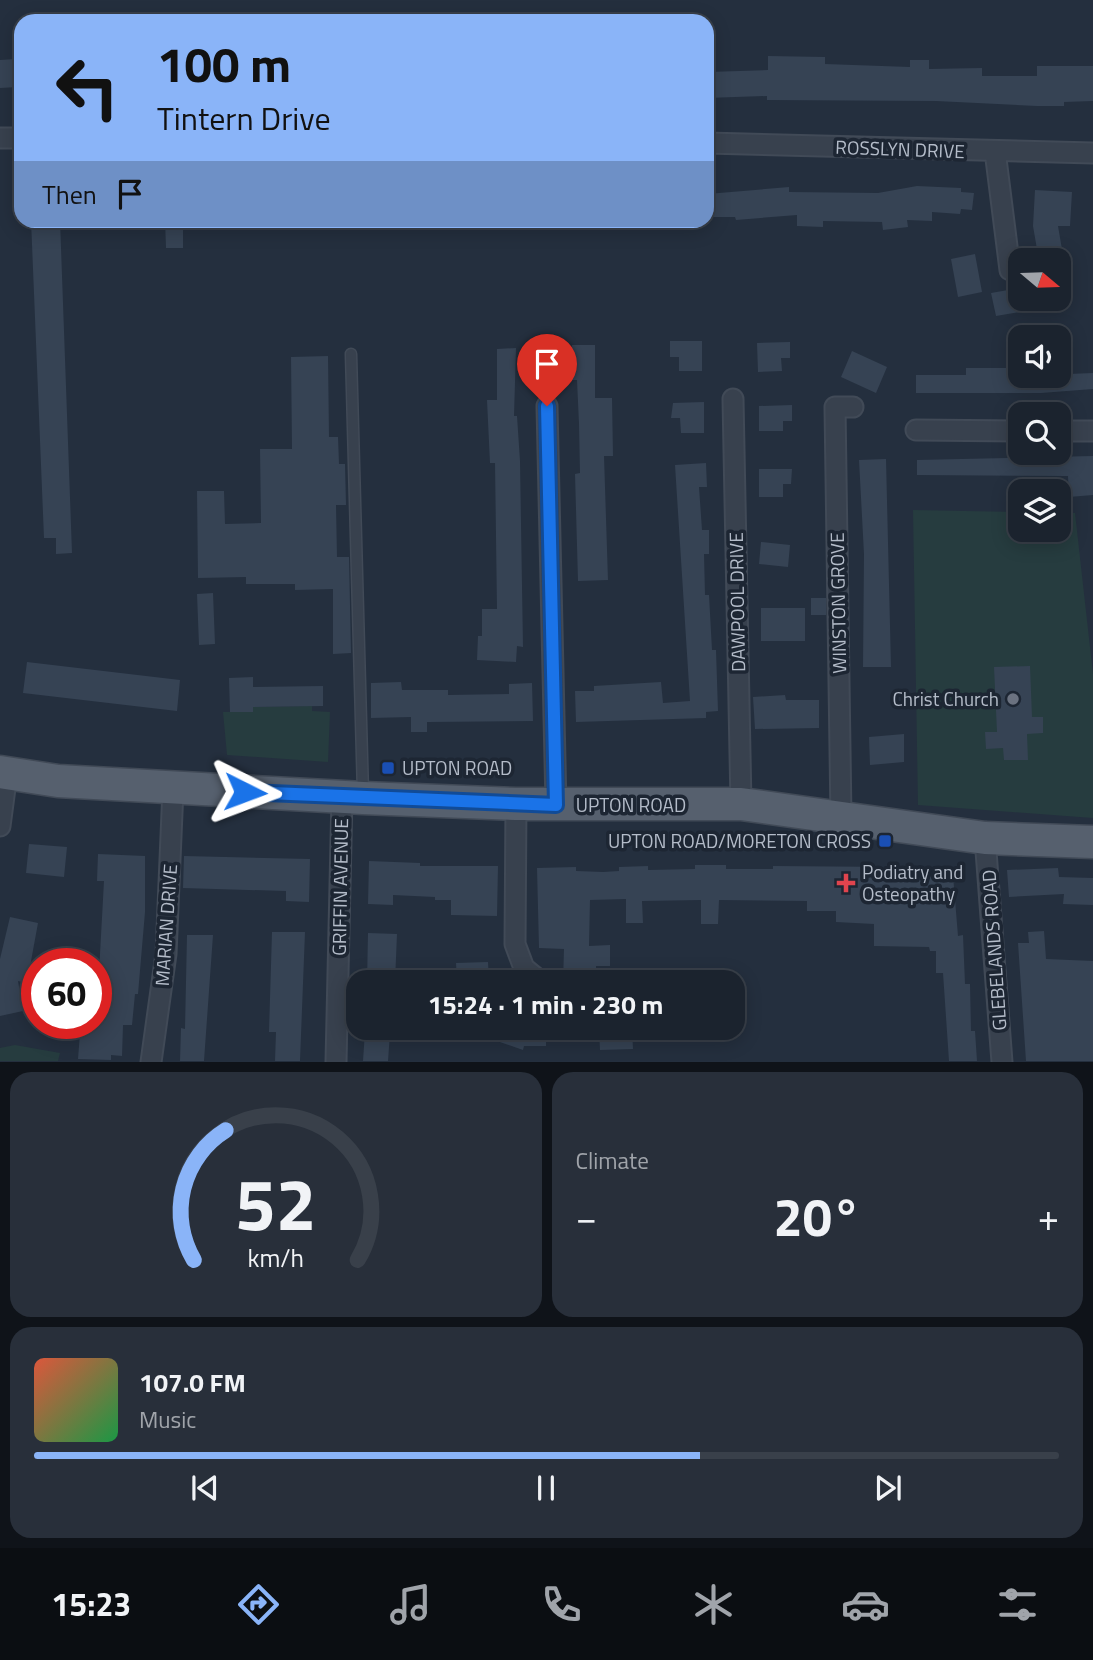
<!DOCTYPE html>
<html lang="en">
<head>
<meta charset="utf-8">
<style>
  :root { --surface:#1b232e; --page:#282f3a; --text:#f1f3f6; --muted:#a0a4aa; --line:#39404a; --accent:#8ab4f8 }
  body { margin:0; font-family:"Titillium Web",sans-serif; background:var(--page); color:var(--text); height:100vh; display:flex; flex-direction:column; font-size:26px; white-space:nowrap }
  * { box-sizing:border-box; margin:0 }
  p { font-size:23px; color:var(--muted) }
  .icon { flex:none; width:38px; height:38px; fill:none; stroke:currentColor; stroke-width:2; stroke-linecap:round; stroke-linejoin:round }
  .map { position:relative; height:1062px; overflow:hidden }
  .sheet { display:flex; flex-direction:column; gap:10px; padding:10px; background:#0f1319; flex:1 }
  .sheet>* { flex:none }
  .top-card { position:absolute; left:14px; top:14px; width:700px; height:214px; border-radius:21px; box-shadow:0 4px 18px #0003,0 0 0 2px var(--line); background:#8ab4f8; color:#111; overflow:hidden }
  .needle { width:46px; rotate:109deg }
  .controls { position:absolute; left:1008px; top:248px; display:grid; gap:14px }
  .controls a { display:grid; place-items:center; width:63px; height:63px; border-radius:14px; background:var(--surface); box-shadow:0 4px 18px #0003,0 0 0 2px var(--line); font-size:35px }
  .speed { position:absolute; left:21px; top:948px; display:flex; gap:14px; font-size:35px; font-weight:700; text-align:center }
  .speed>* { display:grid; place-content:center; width:91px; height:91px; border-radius:50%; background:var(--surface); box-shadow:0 4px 18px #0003,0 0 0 2px var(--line); line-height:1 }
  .speed .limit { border:10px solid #d22; background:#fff; color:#111 }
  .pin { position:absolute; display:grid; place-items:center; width:60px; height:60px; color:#fff; margin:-72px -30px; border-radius:50% 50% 50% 0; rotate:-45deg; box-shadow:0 0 7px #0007 }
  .pin .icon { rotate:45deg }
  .me { position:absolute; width:77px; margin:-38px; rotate:93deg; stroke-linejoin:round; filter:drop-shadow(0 0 5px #0008) }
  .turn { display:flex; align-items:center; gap:24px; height:147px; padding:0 28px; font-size:32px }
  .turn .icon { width:91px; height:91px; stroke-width:2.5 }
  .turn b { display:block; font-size:49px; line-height:60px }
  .then { display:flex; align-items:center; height:66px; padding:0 28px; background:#0003; gap:14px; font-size:26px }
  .big { font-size:52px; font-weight:700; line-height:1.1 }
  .sheet .card { flex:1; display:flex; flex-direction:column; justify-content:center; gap:10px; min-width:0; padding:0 24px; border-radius:21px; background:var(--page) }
  .sheet .dial { align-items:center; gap:0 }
  .dial svg { height:182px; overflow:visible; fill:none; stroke:var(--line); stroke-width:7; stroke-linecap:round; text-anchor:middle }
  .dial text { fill:var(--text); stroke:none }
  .song { display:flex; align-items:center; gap:21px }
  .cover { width:84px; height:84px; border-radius:10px; background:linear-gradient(135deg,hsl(10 70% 55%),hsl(140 70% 35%)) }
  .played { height:7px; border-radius:4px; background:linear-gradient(90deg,var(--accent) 65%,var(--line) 65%) }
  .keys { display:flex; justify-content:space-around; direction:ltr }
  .heat { display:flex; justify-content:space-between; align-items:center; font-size:38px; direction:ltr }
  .sheet .tiles { flex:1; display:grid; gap:10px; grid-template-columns:1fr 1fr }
  .card:last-child { grid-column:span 2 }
  .trip { position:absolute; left:346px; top:970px; width:399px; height:70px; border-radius:21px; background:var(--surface); box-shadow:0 4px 18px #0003,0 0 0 2px var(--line); font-weight:700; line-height:70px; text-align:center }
  .dock { display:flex; height:112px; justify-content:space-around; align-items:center; background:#0b0e12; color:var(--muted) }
  .dock .icon { width:49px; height:49px }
  .dock .on { color:var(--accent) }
  .dock b { font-size:32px; color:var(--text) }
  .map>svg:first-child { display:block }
</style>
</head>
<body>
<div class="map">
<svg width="1093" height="1062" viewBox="0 0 1093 1062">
  <rect width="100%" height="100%" fill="#242f3e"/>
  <path fill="#263c3f" d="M 913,510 L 1020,512 L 1020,530 L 1059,530 L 1059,513 L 1075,513 L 1093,674 L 1093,818 L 918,805 Z
    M 312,706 L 312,711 L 330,712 L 328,762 L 227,755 L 223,712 L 253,712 L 253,707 Z
    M 15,1045 L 60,1053 L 58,1061 L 0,1061 L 0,1048 Z"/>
  <path fill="#364354" d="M 768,56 L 825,57 L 825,64 L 910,67 L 910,60 L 929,60 L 929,69 L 982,68 L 982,76 L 1037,76 L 1037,66 L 1093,66 L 1093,101 L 1064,102 L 1064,106 L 1037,106 L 936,101 L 767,100 L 767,96 L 707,98 L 707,72 L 768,70 Z
    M 16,59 L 18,87 L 0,88 L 0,60 Z
    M 917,186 L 961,188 L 961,192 L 974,193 L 972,210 L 961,209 L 960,214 L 932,212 L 932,221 L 907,220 L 908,227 L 883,230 L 882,222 L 823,221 L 823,227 L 797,226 L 797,215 L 736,220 L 735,217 L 707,217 L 707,194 L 789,187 L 789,192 L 878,193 Z
    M 1035,190 L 1072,192 L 1070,226 L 1058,226 L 1064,261 L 1039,261 L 1033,226 Z
    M 31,220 L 60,220 L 72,553 L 56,554 L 56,538 L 44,538 Z
    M 165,220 L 183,220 L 183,248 L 166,248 Z
    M 975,254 L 982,292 L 958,297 L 951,259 Z
    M 1020,288 L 1020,312 L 996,316 L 991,293 Z
    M 670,341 L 702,341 L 702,371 L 679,371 L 679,357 L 670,357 Z
    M 790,342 L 790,358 L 781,358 L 782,371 L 758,372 L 757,343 Z
    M 572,345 L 595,345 L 595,398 L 612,398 L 613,456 L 604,456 L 608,580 L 578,581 L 575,474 L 580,473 L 579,424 L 577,380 L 572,380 Z
    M 516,348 L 514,416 L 517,416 L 520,461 L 523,647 L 517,646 L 516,662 L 477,660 L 478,636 L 482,636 L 482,609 L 497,609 L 495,463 L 490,463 L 487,400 L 497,400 L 497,349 Z
    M 852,351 L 887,367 L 876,393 L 841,377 Z
    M 328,356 L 329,437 L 338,437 L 339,464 L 345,464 L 346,505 L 336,505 L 337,557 L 349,557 L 351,653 L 333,654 L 333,589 L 295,590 L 295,584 L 246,584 L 246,577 L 198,578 L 197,491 L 224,491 L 225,524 L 261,523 L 260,449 L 292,449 L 291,357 Z
    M 966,368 L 1020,368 L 1020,376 L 1093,373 L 1093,389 L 1041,393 L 916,393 L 916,375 L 966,375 Z
    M 704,402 L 704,433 L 681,433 L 680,418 L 671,418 L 673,403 Z
    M 792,405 L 792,421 L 783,421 L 783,431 L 759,431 L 759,406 Z
    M 1093,456 L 1093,495 L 1069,497 L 1068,476 L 917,475 L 917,460 Z
    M 886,459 L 891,667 L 863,667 L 864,554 L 859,460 Z
    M 706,463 L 707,487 L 699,487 L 702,530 L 709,530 L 709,554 L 704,554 L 705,595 L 709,595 L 712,650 L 716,650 L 718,711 L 706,712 L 706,718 L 576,722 L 575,691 L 594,691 L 594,686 L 661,682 L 663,703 L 690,701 L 675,465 Z
    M 759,469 L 792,469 L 791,484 L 783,484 L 783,497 L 759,497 Z
    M 761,542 L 790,545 L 788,567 L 759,564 Z
    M 213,593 L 215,644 L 199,645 L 197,594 Z
    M 811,598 L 826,598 L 826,615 L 811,615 Z
    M 761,608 L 805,608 L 805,641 L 761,641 Z
    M 27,662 L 180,680 L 177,711 L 23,693 Z
    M 1030,666 L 1032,717 L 1043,717 L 1043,733 L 1027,734 L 1028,760 L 1004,760 L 1003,748 L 986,749 L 985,732 L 997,732 L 994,667 Z
    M 253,677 L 253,687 L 323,686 L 323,706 L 253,707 L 253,712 L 230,712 L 229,678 Z
    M 401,682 L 402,690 L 448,690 L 448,695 L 509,694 L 509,684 L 532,683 L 533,721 L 427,722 L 427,732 L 411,732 L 411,717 L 371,718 L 371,683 Z
    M 785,695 L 786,700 L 819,700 L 819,728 L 755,729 L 753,697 Z
    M 904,734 L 904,762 L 870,765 L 869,737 Z
    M 29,844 L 67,847 L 64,877 L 26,873 Z
    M 98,854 L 145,856 L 145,912 L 138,994 L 135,994 L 132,1025 L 123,1025 L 122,1056 L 111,1055 L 111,1060 L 78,1059 L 80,1033 L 88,1033 L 89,1024 L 96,1024 L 96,972 L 99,972 L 104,881 L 97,881 Z
    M 184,856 L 310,859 L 309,902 L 286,901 L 286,891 L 183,888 Z
    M 369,861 L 420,863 L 420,866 L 498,866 L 497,916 L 451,915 L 451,900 L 435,900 L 435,897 L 393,895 L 393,905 L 368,904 Z
    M 695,865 L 726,865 L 726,869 L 773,869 L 773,866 L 894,867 L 894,879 L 953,875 L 958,936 L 963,935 L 965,984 L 970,984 L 971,1031 L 975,1031 L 977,1061 L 949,1061 L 943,973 L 936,973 L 936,951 L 930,951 L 929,947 L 874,946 L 874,924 L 836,922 L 836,911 L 807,911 L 807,901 L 719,900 L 718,924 L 701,924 L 701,900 L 642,901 L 643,923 L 626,923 L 626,899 L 590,900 L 589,946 L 610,945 L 610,966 L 596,966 L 596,982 L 563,982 L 564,949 L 539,948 L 537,868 L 576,867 L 576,871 L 603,872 L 619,871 L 619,867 L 648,866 L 648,870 L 695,869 Z
    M 1058,868 L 1059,877 L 1093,878 L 1093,905 L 1063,904 L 1064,894 L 1009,897 L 1007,870 Z
    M 10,917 L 38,923 L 27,983 L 18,981 L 23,1011 L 0,1016 L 0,959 Z
    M 1044,931 L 1046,959 L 1093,961 L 1093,1061 L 1026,1061 L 1018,943 L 1029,943 L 1028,932 Z
    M 272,932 L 305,932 L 300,1061 L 275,1061 L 276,1032 L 269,1032 Z
    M 368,933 L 397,934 L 395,982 L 367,982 Z
    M 187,935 L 213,935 L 204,1061 L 180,1061 L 181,1028 L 185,1029 Z
    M 488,962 L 489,981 L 457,982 L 456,963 Z
    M 466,1027 L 546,1027 L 546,1046 L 524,1046 L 523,1050 L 465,1030 Z
    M 632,1029 L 633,1049 L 600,1050 L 599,1030 Z
    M 365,1031 L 390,1033 L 388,1061 L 363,1061 Z"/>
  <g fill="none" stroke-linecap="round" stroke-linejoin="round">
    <defs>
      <path id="lane" d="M 351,354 L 363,794"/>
      <path id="street" d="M 0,138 L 21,138
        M 707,143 L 1093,153
        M 995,151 L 1010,270
        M 733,399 L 741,804
        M 547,406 L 556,805
        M 916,430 L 1020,431
        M 1059,431 L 1093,431
        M 516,804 L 515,944 L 524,968 L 540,981
        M 841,818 L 835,407 L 853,407
        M 0,826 L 7,773
        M 985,838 L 1002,1062
        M 151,1062 L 166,954 L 173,789
        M 336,1062 L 342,797"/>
      <path id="primary" d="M 0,772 L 58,781 L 363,798 L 516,804 L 741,804 L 985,838 L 1093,842"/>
    </defs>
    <use href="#lane" stroke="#414a57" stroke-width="13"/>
    <use href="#street" stroke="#414a57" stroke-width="23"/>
    <use href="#primary" stroke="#414a57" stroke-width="35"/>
    <use href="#lane" stroke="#38414e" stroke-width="10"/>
    <use href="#street" stroke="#38414e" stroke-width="19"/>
    <use href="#primary" stroke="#56606e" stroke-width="32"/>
  </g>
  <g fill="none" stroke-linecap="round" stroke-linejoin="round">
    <defs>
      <path id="route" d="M 245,792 L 556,805 L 547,406"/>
    </defs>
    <use href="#route" stroke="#114b97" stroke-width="18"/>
    <use href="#route" stroke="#1a73e8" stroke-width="12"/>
  </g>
  <circle fill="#6b7280" stroke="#1d2633" stroke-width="2.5" cx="1013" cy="699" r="7"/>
  <g fill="#1a4fb4" stroke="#1d2633" stroke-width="2.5">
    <rect x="381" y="761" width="14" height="14" rx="3.5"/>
    <rect x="878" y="834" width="14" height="14" rx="3.5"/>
  </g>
  <path fill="#e0444e" stroke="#1d2633" stroke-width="2.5" d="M842.5 872.5h7v7h7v7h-7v7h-7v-7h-7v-7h7z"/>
  <g text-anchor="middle" stroke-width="7" stroke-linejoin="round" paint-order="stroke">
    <g font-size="19" fill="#b4bcc9" stroke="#1d2633">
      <text transform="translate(900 149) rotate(2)" y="7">ROSSLYN DRIVE</text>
      <text transform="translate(737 602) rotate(-91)" y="7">DAWPOOL DRIVE</text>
      <text transform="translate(838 603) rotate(-91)" y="7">WINSTON GROVE</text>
      <text x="631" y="812">UPTON ROAD</text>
      <text transform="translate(340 887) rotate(-89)" y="7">GRIFFIN AVENUE</text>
      <text transform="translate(166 925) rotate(-86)" y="7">MARIAN DRIVE</text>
      <text transform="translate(994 950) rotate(-94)" y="7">GLEBELANDS ROAD</text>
    </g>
    <g font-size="19" fill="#b4bcc9" stroke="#1d2633" text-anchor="end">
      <text x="999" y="706">Christ Church</text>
      <text x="402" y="775" text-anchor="start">UPTON ROAD</text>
      <text x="871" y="848">UPTON ROAD/MORETON CROSS</text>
      <text x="862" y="879" text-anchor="start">Podiatry and<tspan x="862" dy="22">Osteopathy</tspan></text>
    </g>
  </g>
</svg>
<div class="controls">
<a><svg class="needle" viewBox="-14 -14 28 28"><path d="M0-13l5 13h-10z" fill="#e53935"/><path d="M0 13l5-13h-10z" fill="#a0a4aa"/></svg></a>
<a><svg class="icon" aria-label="sound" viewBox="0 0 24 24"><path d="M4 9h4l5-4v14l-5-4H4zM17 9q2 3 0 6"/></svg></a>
<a><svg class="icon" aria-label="search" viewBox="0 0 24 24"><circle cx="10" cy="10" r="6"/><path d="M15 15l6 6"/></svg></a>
<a><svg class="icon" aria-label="layers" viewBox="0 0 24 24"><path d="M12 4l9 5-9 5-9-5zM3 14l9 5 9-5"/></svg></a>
</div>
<div class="speed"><div class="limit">60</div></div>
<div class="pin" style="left:547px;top:406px;background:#d93025"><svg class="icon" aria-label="arrive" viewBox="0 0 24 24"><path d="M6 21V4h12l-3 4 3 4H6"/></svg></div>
<svg class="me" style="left:245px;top:792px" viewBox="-20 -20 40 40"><path d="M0-17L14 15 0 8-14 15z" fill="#1a73e8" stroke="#fff" stroke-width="4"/></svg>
<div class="trip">15:24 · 1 min · 230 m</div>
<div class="top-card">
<div class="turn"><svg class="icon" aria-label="left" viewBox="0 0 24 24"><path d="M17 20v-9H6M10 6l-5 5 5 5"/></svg><div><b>100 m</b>Tintern Drive</div></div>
<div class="then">Then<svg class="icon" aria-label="arrive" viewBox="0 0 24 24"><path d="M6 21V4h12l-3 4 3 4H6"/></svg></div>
</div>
</div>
<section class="sheet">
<div class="tiles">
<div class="card dial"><svg viewBox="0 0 100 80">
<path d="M14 69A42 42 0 1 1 86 69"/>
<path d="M14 69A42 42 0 0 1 28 12" stroke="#8ab4f8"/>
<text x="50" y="56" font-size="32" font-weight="700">52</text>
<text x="50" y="72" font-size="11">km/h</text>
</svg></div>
<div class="card"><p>Climate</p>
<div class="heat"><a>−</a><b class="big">20°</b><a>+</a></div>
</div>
<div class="card">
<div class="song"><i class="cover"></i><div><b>107.0 FM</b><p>Music</p></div></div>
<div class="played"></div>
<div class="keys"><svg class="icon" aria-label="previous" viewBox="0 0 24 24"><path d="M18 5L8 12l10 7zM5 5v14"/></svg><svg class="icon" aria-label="pause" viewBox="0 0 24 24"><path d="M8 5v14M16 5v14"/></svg><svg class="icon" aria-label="next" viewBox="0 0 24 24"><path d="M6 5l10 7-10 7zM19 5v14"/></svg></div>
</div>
</div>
</section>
<nav class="dock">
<b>15:23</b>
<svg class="icon on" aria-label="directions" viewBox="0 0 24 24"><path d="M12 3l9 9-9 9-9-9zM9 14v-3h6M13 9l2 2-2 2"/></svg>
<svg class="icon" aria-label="music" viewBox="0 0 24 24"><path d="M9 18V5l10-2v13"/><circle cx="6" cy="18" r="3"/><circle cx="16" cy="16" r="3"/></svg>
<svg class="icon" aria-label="phone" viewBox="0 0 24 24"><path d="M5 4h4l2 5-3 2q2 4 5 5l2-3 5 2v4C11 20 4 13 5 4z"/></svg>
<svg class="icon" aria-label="climate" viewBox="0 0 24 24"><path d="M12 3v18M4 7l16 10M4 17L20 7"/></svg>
<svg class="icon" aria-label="car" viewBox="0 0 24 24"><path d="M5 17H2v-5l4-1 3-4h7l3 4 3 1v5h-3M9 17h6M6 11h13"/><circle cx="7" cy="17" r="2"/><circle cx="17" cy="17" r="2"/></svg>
<svg class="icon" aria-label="filters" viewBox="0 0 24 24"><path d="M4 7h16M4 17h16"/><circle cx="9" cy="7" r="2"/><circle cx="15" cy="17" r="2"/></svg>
</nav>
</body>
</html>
